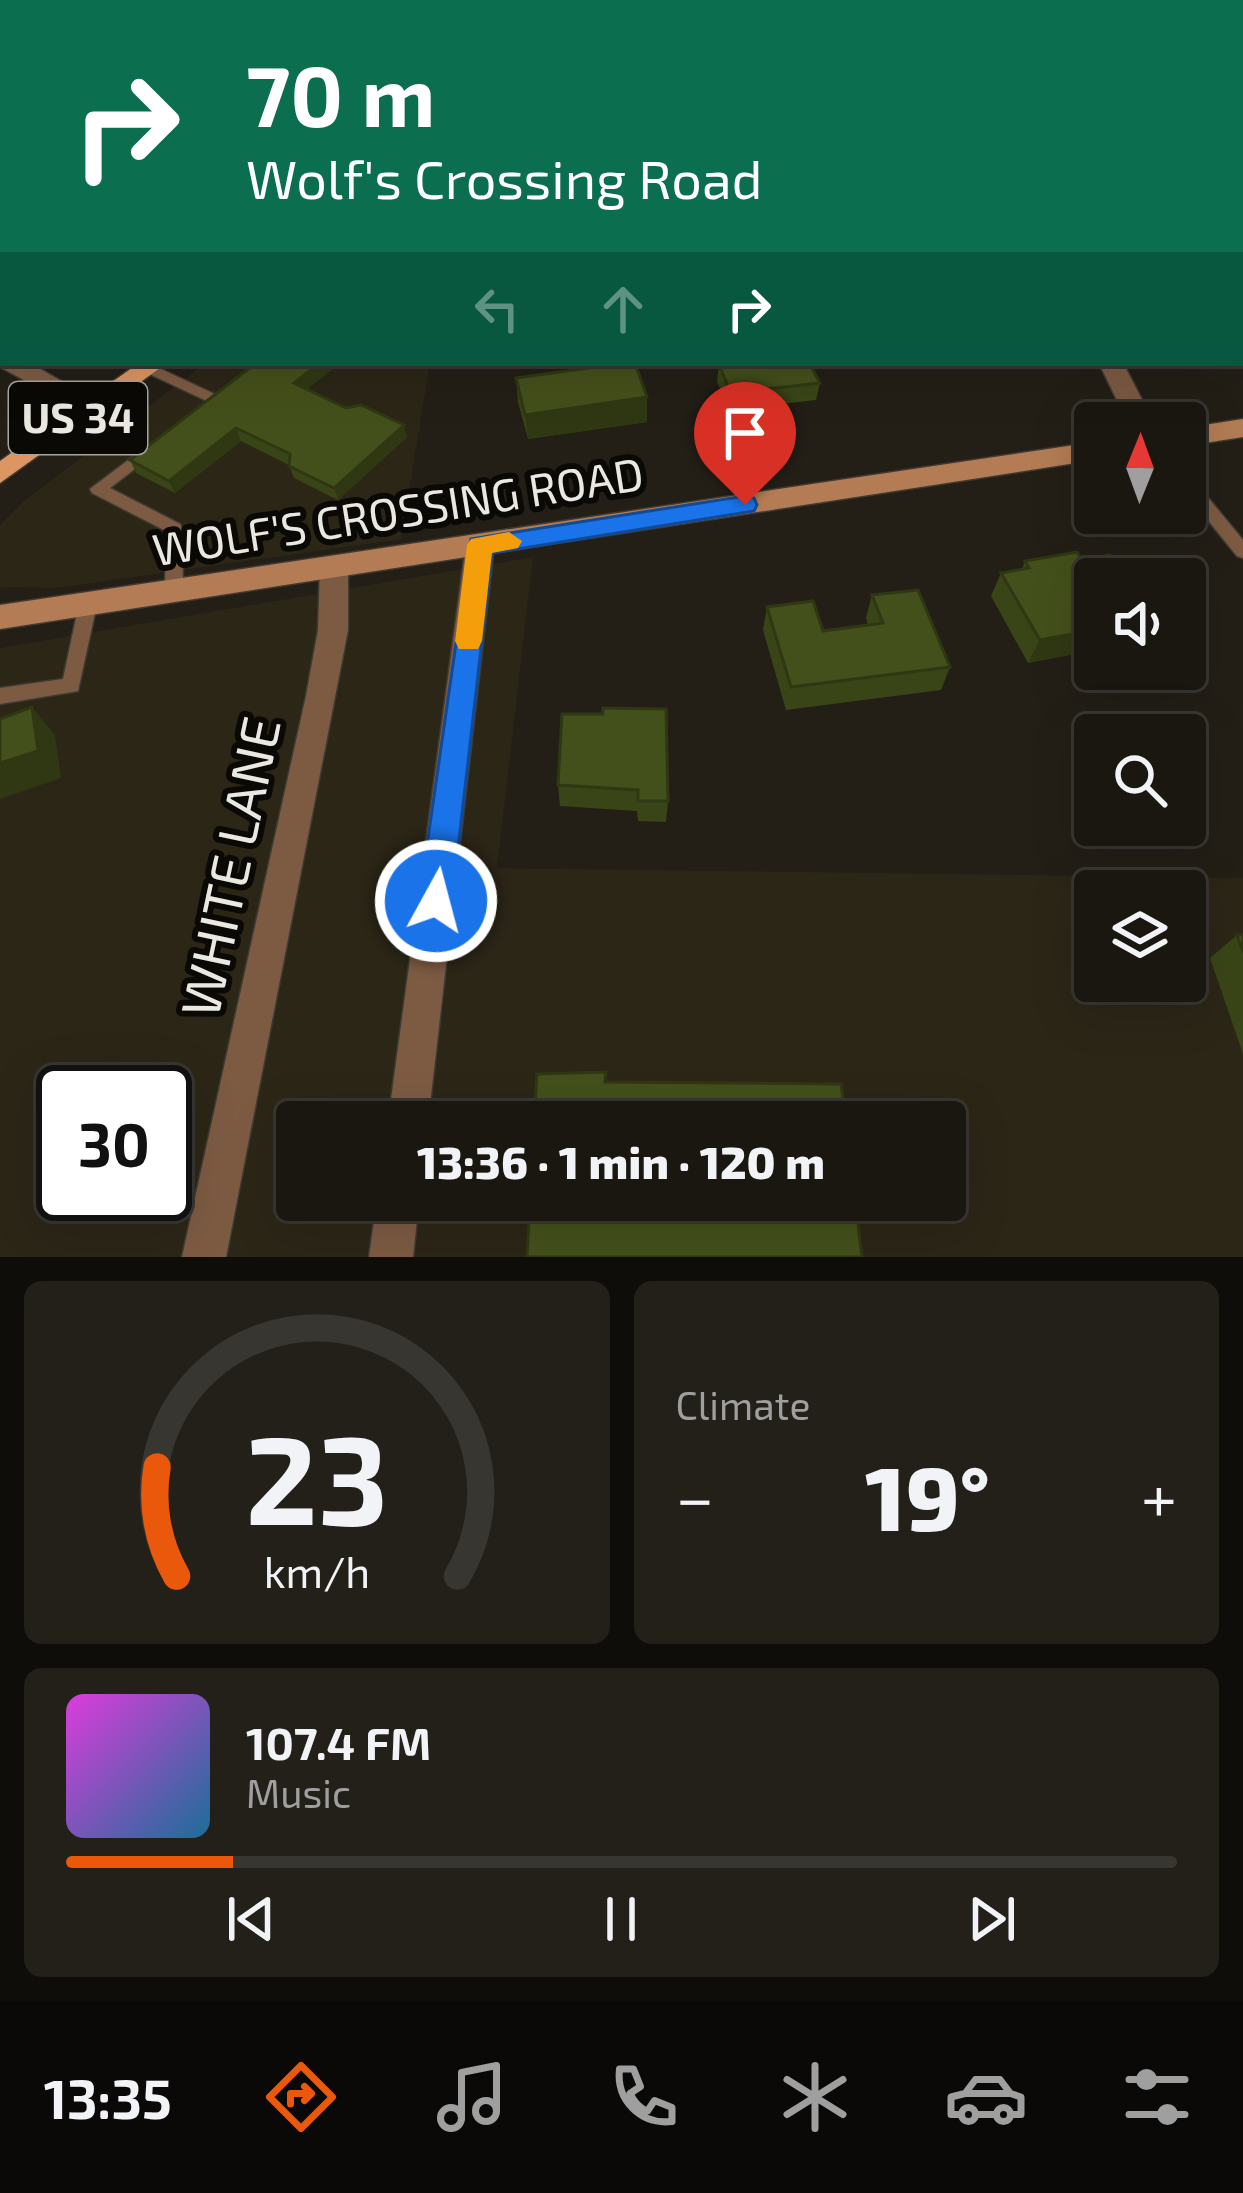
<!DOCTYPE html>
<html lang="en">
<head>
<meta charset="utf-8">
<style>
  :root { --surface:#1a1711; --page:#23201a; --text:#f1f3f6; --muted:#9f9f9f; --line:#383631; --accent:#ea580c }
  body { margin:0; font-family:"Exo 2",sans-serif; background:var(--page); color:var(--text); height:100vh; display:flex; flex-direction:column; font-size:45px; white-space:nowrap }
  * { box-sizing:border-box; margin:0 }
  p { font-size:39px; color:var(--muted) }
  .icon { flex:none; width:66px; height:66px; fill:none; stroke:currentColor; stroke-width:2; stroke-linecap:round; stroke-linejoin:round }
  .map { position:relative; height:1257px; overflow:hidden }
  .drawer { display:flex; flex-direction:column; gap:24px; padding:24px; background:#0e0d09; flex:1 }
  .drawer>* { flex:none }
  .top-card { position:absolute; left:0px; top:0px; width:1245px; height:366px; box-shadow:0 12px 48px #0002,0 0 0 3px var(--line); background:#0b6e4f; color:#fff; overflow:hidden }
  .needle { width:78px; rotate:1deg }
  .tools { position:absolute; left:1074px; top:402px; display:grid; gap:24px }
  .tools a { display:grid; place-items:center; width:132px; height:132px; border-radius:12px; background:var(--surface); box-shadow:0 12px 48px #0002,0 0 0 3px var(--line); font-size:60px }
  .speed { position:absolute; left:36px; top:1065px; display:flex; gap:24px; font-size:60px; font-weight:700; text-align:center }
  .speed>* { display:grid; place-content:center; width:156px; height:156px; border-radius:50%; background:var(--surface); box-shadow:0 12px 48px #0002,0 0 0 3px var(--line); line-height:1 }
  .speed .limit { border:6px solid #111; border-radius:18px; background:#fff; color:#111 }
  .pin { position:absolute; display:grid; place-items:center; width:102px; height:102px; color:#fff; margin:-123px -51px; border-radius:50% 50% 50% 0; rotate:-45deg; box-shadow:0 0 12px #0007 }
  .pin .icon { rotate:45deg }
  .me { position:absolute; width:132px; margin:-66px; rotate:7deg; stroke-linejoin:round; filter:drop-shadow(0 0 9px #0008) }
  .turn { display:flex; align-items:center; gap:42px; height:252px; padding:0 48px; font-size:54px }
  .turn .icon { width:156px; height:156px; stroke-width:2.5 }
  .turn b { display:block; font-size:84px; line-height:102px }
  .lanes { display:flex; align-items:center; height:114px; padding:0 48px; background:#0003; justify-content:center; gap:60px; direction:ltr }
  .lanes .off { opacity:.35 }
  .big { font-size:90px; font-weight:800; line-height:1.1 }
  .drawer .tile { flex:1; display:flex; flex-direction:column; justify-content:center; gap:18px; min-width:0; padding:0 42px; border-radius:18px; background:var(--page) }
  .drawer .dial { align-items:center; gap:0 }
  .dial svg { height:312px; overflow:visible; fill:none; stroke:var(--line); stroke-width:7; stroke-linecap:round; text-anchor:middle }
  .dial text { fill:var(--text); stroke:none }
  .song { display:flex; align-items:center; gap:36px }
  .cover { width:144px; height:144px; border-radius:18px; background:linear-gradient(135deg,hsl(300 70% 55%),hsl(200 70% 35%)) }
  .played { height:12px; border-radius:6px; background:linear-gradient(90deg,var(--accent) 15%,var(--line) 15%) }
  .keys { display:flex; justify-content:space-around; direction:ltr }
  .heat { display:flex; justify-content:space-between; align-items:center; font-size:66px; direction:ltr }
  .drawer .tiles { flex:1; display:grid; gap:24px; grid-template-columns:1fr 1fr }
  .tile:last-child { grid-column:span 2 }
  .trip { position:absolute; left:276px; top:1101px; width:690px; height:120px; border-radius:12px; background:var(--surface); box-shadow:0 12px 48px #0002,0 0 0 3px var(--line); font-weight:800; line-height:120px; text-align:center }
  .menu { display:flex; height:192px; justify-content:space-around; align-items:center; background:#0a0907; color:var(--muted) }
  .menu .icon { width:84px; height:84px }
  .menu .active { color:var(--accent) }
  .menu b { font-size:54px; color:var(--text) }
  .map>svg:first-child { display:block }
</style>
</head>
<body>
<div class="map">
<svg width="1243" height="1257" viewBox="0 0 1243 1257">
  <rect width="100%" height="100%" fill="#231f17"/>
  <path fill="#2c2617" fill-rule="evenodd" d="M 206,363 L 430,363 L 401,539 L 56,588 L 0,587 L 0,525 L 24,501 Z
    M 533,557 L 497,868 L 1243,878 L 1243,1257 L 0,1257 L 0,648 ZM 1095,891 L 1185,891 L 1185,981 L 1095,981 ZM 63,1092 L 165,1092 L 165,1194 L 63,1194 ZM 297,1122 L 945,1122 L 945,1200 L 297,1200 Z"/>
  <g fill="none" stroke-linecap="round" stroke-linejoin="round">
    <path stroke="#084020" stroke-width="6" d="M 1163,0 L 1167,3"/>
    <defs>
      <path id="lane" d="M 148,363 L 219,396 L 221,399 L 214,404 L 209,402 L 143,371 L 143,365 Z
        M 147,446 L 153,447 L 155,451 L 153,455 L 110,488 L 180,524 L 182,528 L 183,592 L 174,599 L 165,592 L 166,531 L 92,493 L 90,489 Z
        M 1185,475 L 1191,477 L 1243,540 L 1243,558 L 1237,556 L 1185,492 Z
        M 88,597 L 97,604 L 78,691 L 0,704 L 0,688 L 63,679 L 79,604 Z"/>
      <path id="street" d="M 0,218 L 3,218 L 0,234 Z
        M 3,357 L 3,363 L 30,363 L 106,407 L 102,413 L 84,413 L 2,368 Z
        M 1099,363 L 1123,363 L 1154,423 L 1128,423 Z
        M 480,535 L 494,545 L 428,1122 L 388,1122 L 466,545 Z
        M 334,557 L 348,568 L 348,630 L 226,1257 L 182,1257 L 306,696 L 318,630 L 320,568 Z
        M 377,1200 L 419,1200 L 413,1257 L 369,1257 Z"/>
      <path id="secondary" d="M 1243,419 L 1243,437 L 1185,446 L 1185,428 Z
        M 1095,442 L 1095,460 L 0,629 L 0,605 Z"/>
      <path id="primary" d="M 139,363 L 167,363 L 0,483 L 0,461 Z"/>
    </defs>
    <use href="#lane" stroke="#3f3b33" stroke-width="3"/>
    <use href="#street" stroke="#3f3b33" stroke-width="3"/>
    <use href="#secondary" stroke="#3f3b33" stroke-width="3"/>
    <use href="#primary" stroke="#3f3b33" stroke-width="3"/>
    <use href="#lane" fill="#7d5b43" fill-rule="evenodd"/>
    <use href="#street" fill="#7d5b43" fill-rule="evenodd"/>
    <use href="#secondary" fill="#b37c54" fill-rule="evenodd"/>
    <use href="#primary" fill="#dd9561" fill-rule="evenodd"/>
  </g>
  <path fill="#3a4517" d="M 256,363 L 340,363 L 307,389 L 407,437 L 338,500 L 294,478 L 289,465 L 241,441 L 175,493 L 136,473 L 130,460 Z
    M 719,365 L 820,383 L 816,400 L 729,410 L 717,382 Z
    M 516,378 L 647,397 L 647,422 L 528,439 L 518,402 Z
    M 1082,560 L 1095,579 L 1095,650 L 1028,663 L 991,596 L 1001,573 L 1022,569 L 1025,561 Z
    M 872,595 L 950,667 L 941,690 L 786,710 L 763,630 L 767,607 L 823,631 L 868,625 L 866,618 Z
    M 562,714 L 668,801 L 666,822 L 638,821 L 637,811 L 560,806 L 558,785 Z
    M 1237,935 L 1243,935 L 1243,1054 L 1210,958 Z"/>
  <path fill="#303813" d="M 320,363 L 340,363 L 298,396 L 294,383 Z
    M 647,397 L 647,422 L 528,439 L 525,415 Z
    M 404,425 L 407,437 L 338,500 L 334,488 Z
    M 236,428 L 241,441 L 175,493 L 169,481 Z
    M 1095,630 L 1095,650 L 1028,663 L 1040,640 Z
    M 32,707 L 55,735 L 61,778 L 0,799 L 0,763 Z"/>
  <path fill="#44501b" stroke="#303813" stroke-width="3" d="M 858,0 L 895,0 L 894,3 L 859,3 Z
    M 1242,264 L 1243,266 L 1243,315 L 1242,315 Z
    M 256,363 L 320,363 L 294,383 L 346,408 L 361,405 L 404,425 L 334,488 L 289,466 L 290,454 L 236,428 L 169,481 L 130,460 Z
    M 625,363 L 635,363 L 647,397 L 525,415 L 516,378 Z
    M 732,363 L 809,363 L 820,383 L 731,393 L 719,365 Z
    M 1077,552 L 1082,560 L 1110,555 L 1126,579 L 1095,579 L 1095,630 L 1040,640 L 1001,573 L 1029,568 L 1025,561 Z
    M 918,590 L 950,667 L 791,687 L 767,607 L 813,601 L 823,631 L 883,623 L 872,595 Z
    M 32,707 L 38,751 L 0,763 L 0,719 Z
    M 603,708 L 666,709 L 668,801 L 638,801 L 638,790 L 558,785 L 562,714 L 603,714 Z
    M 1237,935 L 1243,935 L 1243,952 Z
    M 606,1072 L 605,1082 L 841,1084 L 846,1122 L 534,1122 L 537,1074 Z
    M 530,1200 L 855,1200 L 862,1257 L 527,1257 Z"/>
  <path fill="#1a73e8" stroke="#114b97" stroke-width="3" d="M 745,496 L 754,498 L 757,505 L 754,511 L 492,553 L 452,901 L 447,912 L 436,916 L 424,912 L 419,901 L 471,539 Z"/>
  <path fill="#f59e0b" d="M 509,532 L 522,541 L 518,548 L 492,553 L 482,641 L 478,649 L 459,649 L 455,641 L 467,545 L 471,539 Z"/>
  <g text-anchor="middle" stroke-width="12" stroke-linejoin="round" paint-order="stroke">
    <rect fill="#0b0906" stroke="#a8a5a0" stroke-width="3" x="9" y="382" width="138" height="72" rx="9"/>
    <g font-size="42" font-weight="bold" fill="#ebe8e2">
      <text x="78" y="433">US 34</text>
    </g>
    <g font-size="45" fill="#ebe8e2" stroke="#0b0906">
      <text transform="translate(398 512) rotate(-9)" y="16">WOLF'S CROSSING ROAD</text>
    </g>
    <g font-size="54" fill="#ebe8e2" stroke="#0b0906">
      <text transform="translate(231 867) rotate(-78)" y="19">WHITE LANE</text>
    </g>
  </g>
</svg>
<div class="tools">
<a><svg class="needle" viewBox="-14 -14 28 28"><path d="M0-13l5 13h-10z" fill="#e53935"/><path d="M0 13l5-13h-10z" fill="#9f9f9f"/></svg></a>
<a><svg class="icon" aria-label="sound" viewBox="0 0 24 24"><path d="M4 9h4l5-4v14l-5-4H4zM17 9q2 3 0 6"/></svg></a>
<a><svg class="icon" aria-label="search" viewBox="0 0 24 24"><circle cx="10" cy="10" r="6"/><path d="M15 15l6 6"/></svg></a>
<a><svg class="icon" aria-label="layers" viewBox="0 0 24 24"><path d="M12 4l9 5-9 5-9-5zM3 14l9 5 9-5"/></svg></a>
</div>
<div class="speed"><div class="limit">30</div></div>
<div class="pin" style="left:745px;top:505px;background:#d93025"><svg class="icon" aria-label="arrive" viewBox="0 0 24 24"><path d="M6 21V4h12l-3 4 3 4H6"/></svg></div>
<svg class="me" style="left:436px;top:901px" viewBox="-20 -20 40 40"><circle r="17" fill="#1a73e8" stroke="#fff" stroke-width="3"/><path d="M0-11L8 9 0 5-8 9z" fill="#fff"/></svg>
<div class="trip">13:36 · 1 min · 120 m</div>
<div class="top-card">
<div class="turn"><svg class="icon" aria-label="right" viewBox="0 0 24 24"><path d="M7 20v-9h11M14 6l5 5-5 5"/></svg><div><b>70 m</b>Wolf's Crossing Road</div></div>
<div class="lanes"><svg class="icon off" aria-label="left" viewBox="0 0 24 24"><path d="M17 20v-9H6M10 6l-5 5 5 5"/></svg><svg class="icon off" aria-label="ahead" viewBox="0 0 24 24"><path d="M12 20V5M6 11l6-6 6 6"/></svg><svg class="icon" aria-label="right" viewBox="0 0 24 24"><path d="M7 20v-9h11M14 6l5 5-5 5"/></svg></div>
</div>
</div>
<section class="drawer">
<div class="tiles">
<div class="tile dial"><svg viewBox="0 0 100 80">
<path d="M14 69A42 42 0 1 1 86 69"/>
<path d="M14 69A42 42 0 0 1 9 41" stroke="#ea580c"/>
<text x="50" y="56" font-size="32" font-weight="700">23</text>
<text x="50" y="72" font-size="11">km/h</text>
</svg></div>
<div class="tile"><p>Climate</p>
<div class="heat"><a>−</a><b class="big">19°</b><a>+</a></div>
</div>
<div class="tile">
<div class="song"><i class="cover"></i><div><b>107.4 FM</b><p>Music</p></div></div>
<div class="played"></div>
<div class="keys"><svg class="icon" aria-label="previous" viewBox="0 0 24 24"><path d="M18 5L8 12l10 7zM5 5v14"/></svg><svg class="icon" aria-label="pause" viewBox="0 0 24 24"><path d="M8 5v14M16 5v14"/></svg><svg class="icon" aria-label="next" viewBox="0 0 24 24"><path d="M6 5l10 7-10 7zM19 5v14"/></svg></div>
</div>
</div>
</section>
<nav class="menu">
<b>13:35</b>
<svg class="icon active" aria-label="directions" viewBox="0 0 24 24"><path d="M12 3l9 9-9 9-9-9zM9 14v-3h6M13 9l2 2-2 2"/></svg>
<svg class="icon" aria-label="music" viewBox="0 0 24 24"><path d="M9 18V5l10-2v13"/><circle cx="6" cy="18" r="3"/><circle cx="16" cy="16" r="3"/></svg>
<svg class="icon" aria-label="phone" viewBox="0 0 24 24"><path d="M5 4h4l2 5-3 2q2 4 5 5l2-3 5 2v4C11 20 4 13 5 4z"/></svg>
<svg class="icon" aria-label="climate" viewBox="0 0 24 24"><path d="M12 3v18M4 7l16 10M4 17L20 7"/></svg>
<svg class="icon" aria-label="car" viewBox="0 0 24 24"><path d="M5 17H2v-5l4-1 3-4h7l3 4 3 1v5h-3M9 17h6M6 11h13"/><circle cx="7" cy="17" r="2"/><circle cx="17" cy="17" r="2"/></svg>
<svg class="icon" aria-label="filters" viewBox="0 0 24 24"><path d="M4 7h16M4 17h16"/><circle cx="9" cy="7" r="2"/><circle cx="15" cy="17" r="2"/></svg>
</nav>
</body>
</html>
